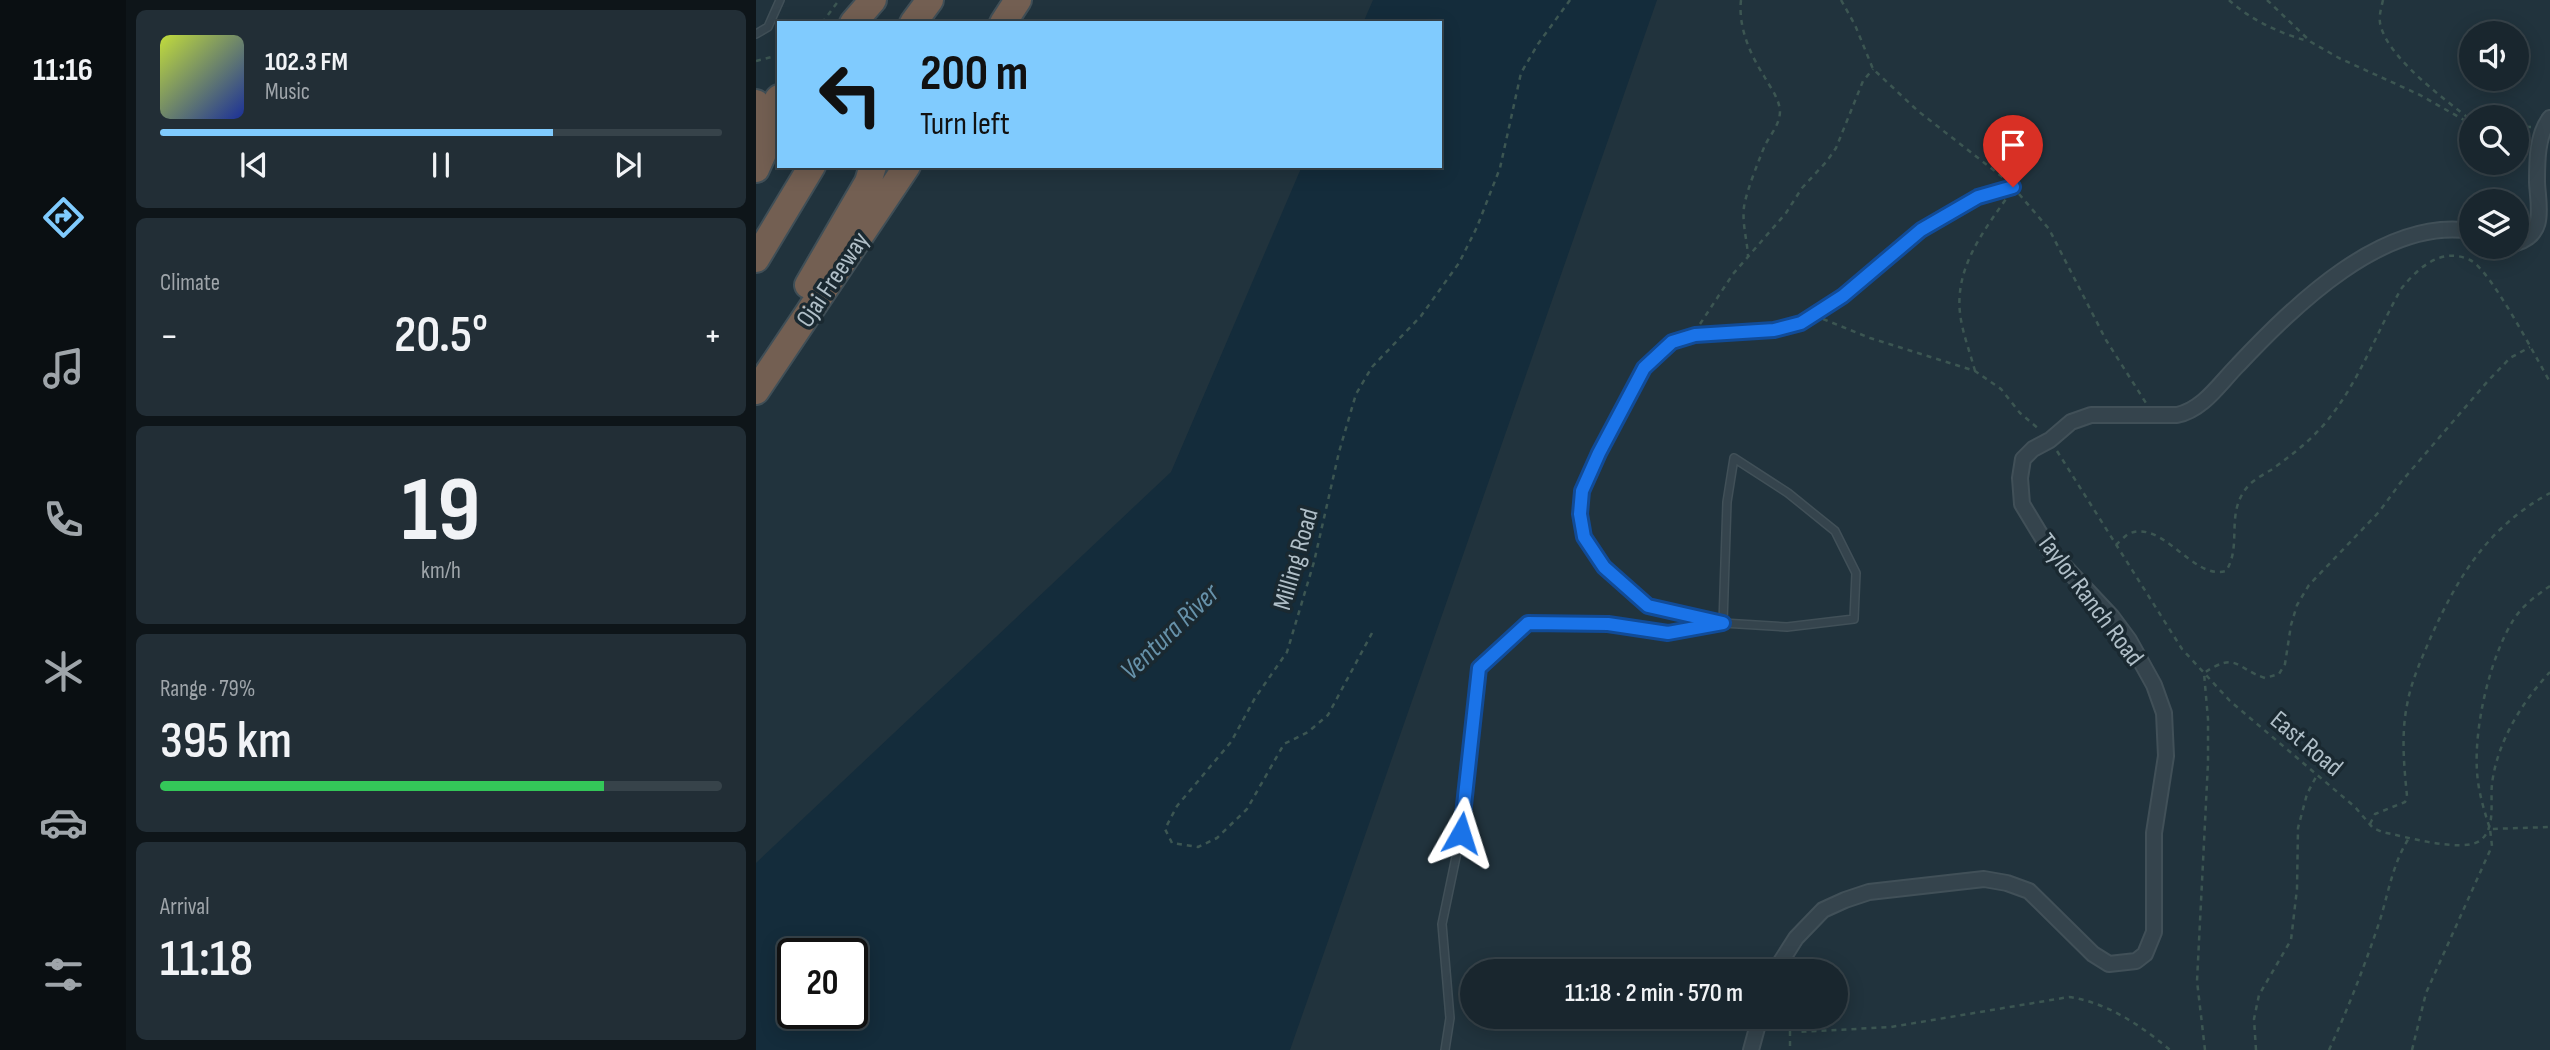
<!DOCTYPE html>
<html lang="en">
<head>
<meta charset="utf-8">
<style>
  :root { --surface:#19262e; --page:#222e36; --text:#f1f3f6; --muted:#9fa5aa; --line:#37434a; --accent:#80cbfe }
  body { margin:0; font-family:"Sofia Sans Condensed",sans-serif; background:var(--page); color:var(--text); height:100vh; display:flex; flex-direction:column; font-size:26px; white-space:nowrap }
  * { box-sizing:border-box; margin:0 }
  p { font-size:23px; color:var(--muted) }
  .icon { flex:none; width:38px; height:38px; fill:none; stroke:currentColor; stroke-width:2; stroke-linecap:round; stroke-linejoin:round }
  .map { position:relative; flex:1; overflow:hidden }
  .details { display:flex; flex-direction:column; gap:10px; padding:10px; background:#0e1519; width:630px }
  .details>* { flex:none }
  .hud { position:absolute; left:21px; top:21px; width:665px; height:147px; border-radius:0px; box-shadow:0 4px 18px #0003,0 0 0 2px var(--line); background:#80cbfe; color:#111; overflow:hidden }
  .buttons { position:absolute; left:1703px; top:21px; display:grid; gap:14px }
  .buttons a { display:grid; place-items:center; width:70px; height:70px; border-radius:50%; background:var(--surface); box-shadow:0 4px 18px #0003,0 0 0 2px var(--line); font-size:35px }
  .speed { position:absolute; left:21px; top:938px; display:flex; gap:14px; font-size:35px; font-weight:700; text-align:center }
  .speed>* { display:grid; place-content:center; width:91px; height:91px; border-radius:50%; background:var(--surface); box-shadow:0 4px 18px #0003,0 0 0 2px var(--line); line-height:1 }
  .speed .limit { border:4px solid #111; border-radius:10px; background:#fff; color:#111 }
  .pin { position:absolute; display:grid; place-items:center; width:60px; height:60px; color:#fff; margin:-72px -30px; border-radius:50% 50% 50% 0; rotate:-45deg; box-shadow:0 0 7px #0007 }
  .pin .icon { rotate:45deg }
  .me { position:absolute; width:77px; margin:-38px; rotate:6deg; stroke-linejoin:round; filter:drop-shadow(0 0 5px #0008) }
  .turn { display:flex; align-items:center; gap:24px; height:147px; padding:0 28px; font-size:32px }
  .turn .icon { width:91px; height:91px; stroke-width:2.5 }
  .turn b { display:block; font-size:49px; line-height:60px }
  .big { font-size:52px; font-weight:600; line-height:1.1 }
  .details .tile { flex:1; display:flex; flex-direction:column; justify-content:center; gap:10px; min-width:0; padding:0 24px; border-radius:10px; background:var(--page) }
  .details .dial { align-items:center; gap:0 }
  .dial b { font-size:91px; line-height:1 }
  .song { display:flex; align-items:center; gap:21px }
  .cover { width:84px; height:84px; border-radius:10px; background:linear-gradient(135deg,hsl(70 70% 55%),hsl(230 70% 35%)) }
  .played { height:7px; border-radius:4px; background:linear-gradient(90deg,var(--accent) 70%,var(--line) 70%) }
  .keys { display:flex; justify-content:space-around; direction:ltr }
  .heat { display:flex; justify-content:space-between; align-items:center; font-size:38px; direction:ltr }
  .charge { height:10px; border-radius:5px; background:linear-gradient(90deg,#34c759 79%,var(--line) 0) }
  .trip { position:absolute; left:704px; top:959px; width:388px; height:70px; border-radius:35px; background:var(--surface); box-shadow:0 4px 18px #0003,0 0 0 2px var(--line); font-weight:600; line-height:70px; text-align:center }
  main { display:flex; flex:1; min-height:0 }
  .menu { display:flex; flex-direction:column; width:126px; justify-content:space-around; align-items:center; background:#0a0f12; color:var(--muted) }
  .menu .icon { width:49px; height:49px }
  .menu .selected { color:var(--accent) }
  .menu b { font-size:32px; color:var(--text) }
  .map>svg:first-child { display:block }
</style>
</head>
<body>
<main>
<nav class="menu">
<b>11:16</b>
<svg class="icon selected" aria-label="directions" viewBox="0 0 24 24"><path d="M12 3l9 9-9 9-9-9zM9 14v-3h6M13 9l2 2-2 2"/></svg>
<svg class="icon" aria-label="music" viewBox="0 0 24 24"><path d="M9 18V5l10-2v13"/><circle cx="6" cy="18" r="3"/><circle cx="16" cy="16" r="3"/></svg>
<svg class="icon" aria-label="phone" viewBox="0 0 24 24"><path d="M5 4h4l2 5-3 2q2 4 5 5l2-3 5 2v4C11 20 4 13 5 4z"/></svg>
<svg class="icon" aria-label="climate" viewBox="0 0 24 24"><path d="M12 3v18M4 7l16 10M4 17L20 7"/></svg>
<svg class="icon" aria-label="car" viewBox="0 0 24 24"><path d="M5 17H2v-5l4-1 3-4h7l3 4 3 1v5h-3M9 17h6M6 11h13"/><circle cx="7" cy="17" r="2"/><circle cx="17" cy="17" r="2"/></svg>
<svg class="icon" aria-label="filters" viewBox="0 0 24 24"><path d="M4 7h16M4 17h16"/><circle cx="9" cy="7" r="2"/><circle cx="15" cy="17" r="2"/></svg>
</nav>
<section class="details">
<div class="tile">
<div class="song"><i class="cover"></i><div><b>102.3 FM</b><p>Music</p></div></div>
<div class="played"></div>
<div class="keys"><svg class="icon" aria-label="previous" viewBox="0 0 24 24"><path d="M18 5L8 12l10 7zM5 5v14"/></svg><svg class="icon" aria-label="pause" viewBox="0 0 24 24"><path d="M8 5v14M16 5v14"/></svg><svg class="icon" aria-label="next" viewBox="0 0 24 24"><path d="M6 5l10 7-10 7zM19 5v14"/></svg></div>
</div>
<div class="tile"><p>Climate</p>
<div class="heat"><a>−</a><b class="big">20.5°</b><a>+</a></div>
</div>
<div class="tile dial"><b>19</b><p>km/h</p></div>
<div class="tile"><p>Range · 79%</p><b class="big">395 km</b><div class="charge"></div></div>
<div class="tile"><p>Arrival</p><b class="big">11:18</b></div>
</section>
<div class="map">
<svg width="1794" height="1050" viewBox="0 0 1794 1050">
  <rect width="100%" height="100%" fill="#21333d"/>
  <path fill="#142c3b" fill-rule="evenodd" d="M 617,0 L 901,0 L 534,1050 L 0,1050 L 0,863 L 415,472 L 546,166 L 684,166 L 684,23 L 607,23 ZM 37,954 L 96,954 L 96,1013 L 37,1013 Z"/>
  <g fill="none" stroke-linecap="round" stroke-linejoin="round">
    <defs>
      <path id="service" d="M 0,34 L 12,27 L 24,0
        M 689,1050 L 694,1018 L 686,924 L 705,833 L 723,668 L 772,623 L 852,624 L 912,633 L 967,623 L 1031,627 L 1098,619 L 1100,573 L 1079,531 L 1032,493 L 978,458 L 971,502 L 967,623 L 893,606 L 848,567 L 828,537 L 824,514 L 826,491 L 843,453 L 888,368 L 916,342 L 938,335 L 1018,330 L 1044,323 L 1087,296 L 1165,230 L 1222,197 L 1257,187"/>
      <path id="minor" d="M 1760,243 C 1791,234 1782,206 1781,182 C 1781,161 1781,135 1794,118
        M 1019,971 L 1040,938 L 1067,910 L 1089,900 L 1113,892 L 1228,879 L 1251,883 L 1273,891 L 1337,954 L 1353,964 L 1380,961 L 1389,954 L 1398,932 L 1398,833 L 1410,756 L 1408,713 L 1398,685 L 1373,640 L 1356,617 L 1295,552 L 1266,504 L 1264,478 L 1267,459 L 1277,449 L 1294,440 L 1315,422 L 1335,415 L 1421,415 C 1447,410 1464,383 1482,365 C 1538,306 1627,217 1715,231
        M 995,1050 L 1004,1017"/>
      <path id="motorway" d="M 97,23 L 117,0
        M 157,23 L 174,0
        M 247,23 L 262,0
        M 22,99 L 23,98
        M 0,103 C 21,131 13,139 0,169
        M 0,259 L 56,166
        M 52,285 L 112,182 L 117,166
        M 0,391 L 151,166"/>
    </defs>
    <use href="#service" stroke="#415058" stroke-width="10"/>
    <use href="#minor" stroke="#415058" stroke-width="18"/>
    <use href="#motorway" stroke="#404f57" stroke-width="30"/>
    <path stroke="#3c5652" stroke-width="2.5" stroke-dasharray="5 5" stroke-linecap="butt" d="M 985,0 C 982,27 994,54 1008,76 C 1014,87 1023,98 1024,111 C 1024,124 1015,134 1009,145 C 1003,160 990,192 988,207 C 986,224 991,239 992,256
      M 1085,0 L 1099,25 L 1117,69 L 1162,111 L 1249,179
      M 1473,0 C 1493,19 1525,34 1552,41
      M 1511,0 L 1555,42 L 1583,58 L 1664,95 L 1708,120 L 1715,121
      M 1627,0 C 1625,9 1622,18 1625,27 C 1634,59 1688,99 1715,120
      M 66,23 L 83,0
      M 0,61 L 23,55
      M 1760,126 L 1775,127
      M 1263,194 L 1293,229 L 1350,340 L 1390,403
      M 1067,319 L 1114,338 L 1219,371 L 1245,389 L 1264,413 L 1284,430
      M 944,324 L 977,274 L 1030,213 L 1046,188 L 1071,161 L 1080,148 L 1107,81 L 1117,69
      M 1219,371 C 1214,352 1206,332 1204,313 C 1199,269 1226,233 1250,199
      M 1301,451 L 1426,649 L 1474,701 L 1599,807 L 1617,828 L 1626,832 C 1648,836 1707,854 1725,840 C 1740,827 1734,802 1736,784 C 1741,742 1766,702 1794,672
      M 1360,545 C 1363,542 1368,537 1372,534 C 1407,518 1437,581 1470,571 C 1487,545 1468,512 1493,485 C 1499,479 1508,474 1515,470 C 1530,459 1544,449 1557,436 C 1597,398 1618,337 1645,289 C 1661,269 1685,246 1714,260 C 1735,270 1780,358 1794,382
      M 1794,586 C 1781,595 1767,605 1758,619 C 1734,657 1718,726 1721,771 C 1722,791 1728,810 1734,829 L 1794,827
      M 616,633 L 572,715 L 552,732 L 528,744 L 491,809 L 461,838 L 442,847 L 416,843 L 409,829 L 421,806 L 475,742 L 499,698 L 531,652 L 558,562 L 583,452 L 600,394 L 616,367 L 665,316 L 703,263 L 721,227 L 744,168 L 765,73 L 782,44 L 814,0
      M 1614,824 L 1619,814 L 1649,802 L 1651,796 C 1648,766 1645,735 1651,705 C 1655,682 1665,660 1674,639 C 1702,576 1732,527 1794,493
      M 1034,1017 L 1043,1032 L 1135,1027 L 1313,997 C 1350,1002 1386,1026 1414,1050
      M 1034,1021 L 1034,1050
      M 1449,1050 L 1441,981 L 1452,763 L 1452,719 L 1448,673 C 1481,651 1479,668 1509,678 L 1523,674 L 1529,664 L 1535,625 L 1541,605 L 1553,585 L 1623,512 L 1645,482 L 1731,382 L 1754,358 L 1774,347
      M 1500,1050 L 1498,1019 L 1503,995 L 1535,940 L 1541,889 L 1542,828 L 1551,794 L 1561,775
      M 1573,1050 C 1591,1011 1607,970 1621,929 C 1632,898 1635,866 1653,838
      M 1656,1050 L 1670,993 L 1736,846 L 1734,829"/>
    <use href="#service" stroke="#35444d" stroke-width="7"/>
    <use href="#minor" stroke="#35444d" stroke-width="14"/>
    <use href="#motorway" stroke="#735f52" stroke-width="26"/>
  </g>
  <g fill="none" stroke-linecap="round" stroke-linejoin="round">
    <defs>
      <path id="route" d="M 705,833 L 723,668 L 772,623 L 852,624 L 912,633 L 967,623 L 892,606 L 848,567 L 828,537 L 824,514 L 826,491 L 843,453 L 888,368 L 916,342 L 939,335 L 1018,330 L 1045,323 L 1087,296 L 1165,230 L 1222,197 L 1257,187"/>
    </defs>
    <use href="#route" stroke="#114b97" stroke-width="18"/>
    <use href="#route" stroke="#1a73e8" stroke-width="12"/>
  </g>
  <g text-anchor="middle" stroke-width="7" stroke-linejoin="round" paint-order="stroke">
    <g font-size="26" fill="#b0bfc8" stroke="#1a2931">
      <text transform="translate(76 279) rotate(-56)" y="9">Ojai Freeway</text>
      <text transform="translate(539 559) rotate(-74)" y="9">Milling Road</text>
      <text transform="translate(1335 599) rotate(53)" y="9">Taylor Ranch Road</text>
      <text transform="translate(1551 743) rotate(40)" y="9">East Road</text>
    </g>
    <g font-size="28" font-style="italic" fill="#6792aa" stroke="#1a2931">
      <text transform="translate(413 631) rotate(-44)" y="10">Ventura River</text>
    </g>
  </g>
</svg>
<div class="buttons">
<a><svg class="icon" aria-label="sound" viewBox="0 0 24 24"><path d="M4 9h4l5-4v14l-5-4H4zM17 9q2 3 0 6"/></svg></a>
<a><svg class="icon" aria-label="search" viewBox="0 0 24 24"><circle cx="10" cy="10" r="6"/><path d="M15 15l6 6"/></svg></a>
<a><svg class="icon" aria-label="layers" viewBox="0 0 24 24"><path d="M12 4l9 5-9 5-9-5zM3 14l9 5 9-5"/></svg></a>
</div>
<div class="speed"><div class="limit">20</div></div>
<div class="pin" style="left:1257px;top:187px;background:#d93025"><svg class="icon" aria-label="arrive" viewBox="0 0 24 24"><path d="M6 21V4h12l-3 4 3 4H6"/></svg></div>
<svg class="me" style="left:705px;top:833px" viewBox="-20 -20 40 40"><path d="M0-17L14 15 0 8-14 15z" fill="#1a73e8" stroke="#fff" stroke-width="4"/></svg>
<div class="trip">11:18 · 2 min · 570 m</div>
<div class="hud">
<div class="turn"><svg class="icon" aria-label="left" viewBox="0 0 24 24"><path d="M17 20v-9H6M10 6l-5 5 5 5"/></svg><div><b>200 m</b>Turn left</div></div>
</div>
</div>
</main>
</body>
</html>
